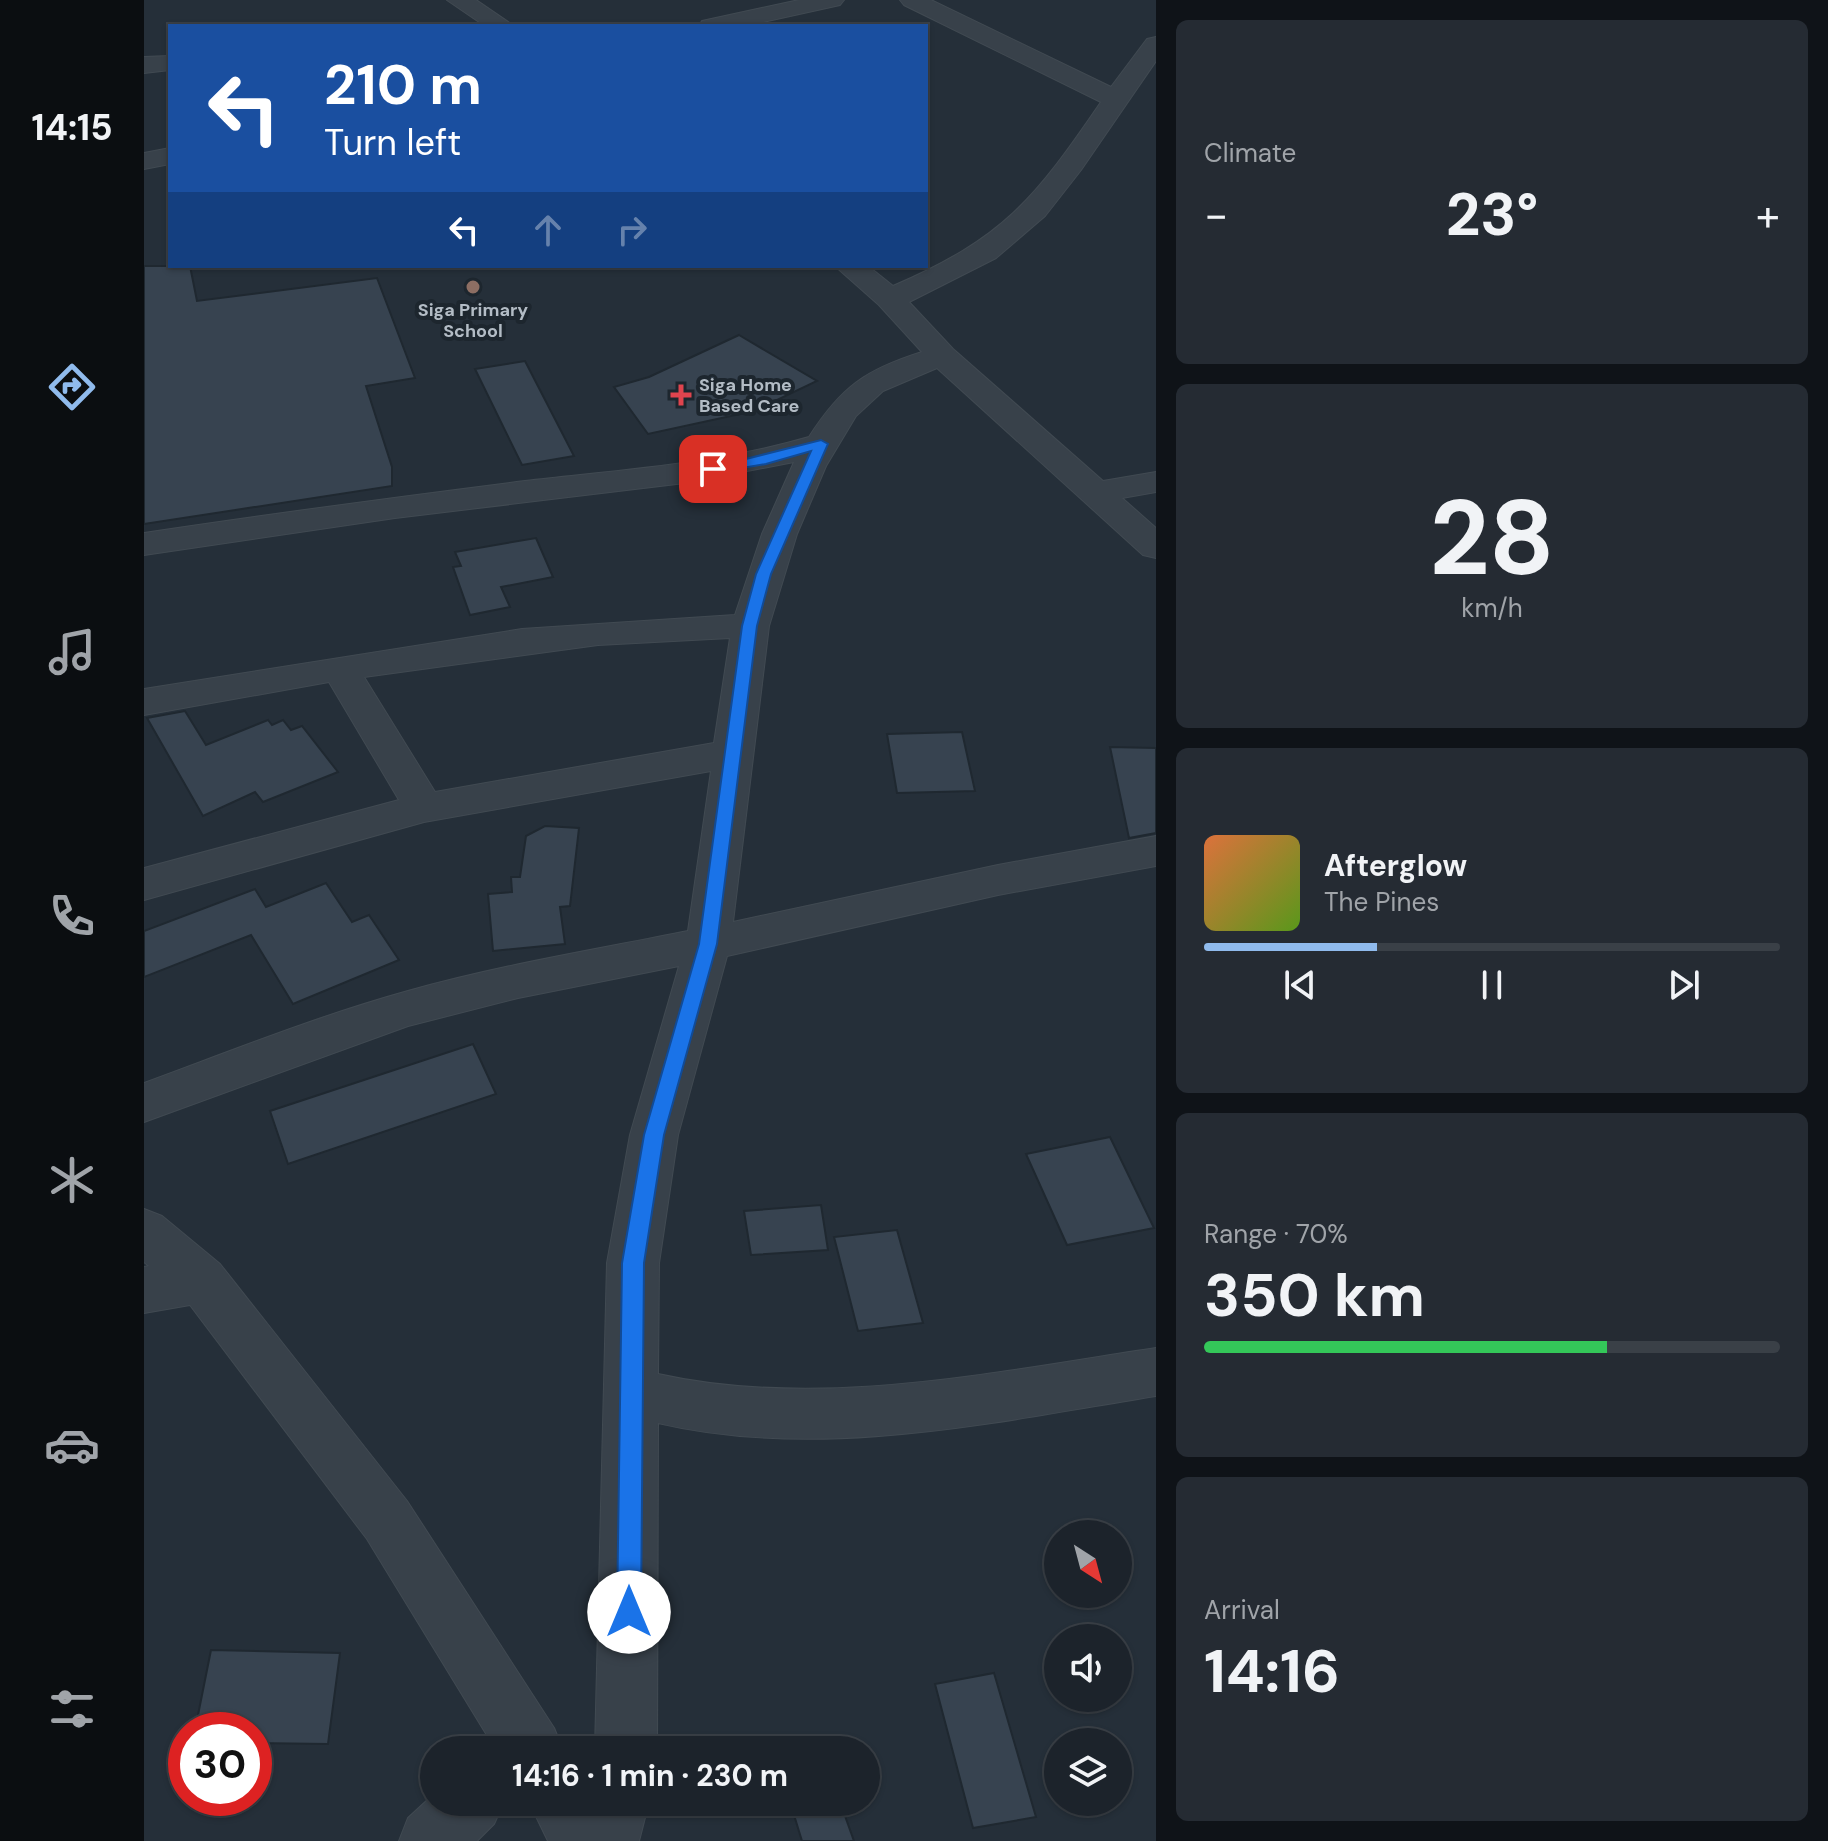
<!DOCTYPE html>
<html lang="en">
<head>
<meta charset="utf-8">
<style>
  :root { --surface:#1c232b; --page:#252b33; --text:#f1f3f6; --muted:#a0a4a9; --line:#3a4047; --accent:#90bbed }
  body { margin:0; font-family:"DM Sans",sans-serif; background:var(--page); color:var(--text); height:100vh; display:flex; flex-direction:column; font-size:30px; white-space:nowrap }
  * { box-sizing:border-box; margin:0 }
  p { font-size:26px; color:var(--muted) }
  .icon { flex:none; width:44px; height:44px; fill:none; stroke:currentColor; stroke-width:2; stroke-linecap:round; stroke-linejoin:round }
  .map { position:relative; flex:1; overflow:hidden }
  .panel { display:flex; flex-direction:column; gap:20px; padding:20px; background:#0f1318; width:672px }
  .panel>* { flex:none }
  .top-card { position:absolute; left:24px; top:24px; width:760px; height:244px; border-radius:0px; box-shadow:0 2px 6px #0004,0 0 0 2px var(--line); background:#1a4fa0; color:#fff; overflow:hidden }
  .needle { width:52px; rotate:144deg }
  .controls { position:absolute; left:900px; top:1520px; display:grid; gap:16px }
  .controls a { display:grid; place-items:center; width:88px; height:88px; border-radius:50%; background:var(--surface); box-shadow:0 2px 6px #0004,0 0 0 2px var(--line); font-size:40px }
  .speed { position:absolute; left:24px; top:1712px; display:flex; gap:16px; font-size:40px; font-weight:700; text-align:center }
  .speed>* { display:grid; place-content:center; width:104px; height:104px; border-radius:50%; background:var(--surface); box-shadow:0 2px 6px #0004,0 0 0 2px var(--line); line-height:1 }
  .speed .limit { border:12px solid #d22; background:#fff; color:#111 }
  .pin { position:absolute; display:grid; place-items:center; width:68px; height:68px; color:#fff; margin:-34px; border-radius:16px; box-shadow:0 4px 12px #0006 }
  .me { position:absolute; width:88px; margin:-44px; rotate:0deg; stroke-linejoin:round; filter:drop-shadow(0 0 6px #0008) }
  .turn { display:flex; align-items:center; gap:28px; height:168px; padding:0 24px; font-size:36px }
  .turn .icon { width:104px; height:104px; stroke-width:2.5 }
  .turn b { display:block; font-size:56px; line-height:68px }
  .lanes { display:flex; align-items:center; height:76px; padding:0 24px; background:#0003; justify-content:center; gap:40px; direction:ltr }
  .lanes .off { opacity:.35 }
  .big { font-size:60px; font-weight:700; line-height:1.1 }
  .panel .card { flex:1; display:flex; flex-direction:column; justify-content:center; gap:12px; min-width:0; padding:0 28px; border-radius:12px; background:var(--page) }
  .panel .dial { align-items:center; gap:0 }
  .dial b { font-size:104px; line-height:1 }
  .song { display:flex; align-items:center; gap:24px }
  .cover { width:96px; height:96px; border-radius:12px; background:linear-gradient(135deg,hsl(20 70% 55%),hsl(90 70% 35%)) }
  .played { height:8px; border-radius:4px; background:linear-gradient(90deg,var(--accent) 30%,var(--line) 30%) }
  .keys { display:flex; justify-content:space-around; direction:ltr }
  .heat { display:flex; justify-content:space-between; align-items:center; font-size:44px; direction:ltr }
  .charge { height:12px; border-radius:6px; background:linear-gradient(90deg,#34c759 70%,var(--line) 0) }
  .trip { position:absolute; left:276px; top:1736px; width:460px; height:80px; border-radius:40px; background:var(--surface); box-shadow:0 2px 6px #0004,0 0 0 2px var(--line); font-weight:700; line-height:80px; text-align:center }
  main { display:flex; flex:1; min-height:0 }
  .dock { display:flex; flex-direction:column; width:144px; justify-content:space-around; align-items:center; background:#0b0e11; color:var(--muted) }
  .dock .icon { width:56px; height:56px }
  .dock .active { color:var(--accent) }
  .dock b { font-size:36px; color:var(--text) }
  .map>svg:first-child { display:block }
</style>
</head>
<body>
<main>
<nav class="dock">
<b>14:15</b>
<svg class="icon active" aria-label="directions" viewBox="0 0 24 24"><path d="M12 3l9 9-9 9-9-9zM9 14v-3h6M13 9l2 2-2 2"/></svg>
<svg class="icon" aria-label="music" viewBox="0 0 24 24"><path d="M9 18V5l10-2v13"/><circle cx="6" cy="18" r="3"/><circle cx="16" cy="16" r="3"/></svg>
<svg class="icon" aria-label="phone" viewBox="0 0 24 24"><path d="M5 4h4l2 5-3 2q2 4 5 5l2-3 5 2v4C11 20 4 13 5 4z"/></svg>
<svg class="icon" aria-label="climate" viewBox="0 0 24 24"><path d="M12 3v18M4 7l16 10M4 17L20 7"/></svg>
<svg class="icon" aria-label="car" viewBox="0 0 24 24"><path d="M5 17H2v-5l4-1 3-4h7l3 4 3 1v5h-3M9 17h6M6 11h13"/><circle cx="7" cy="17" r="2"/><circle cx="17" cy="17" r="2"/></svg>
<svg class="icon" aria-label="filters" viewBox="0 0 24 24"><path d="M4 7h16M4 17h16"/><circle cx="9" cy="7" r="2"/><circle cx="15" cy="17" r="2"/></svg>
</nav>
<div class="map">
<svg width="1012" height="1841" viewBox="0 0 1012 1841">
  <rect width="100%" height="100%" fill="#252f39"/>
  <path fill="#374350" stroke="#1f2830" stroke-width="2" d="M 0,266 L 46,266 L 53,301 L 233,278 L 271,378 L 222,386 L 248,467 L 248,486 L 0,524 Z
    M 595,335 L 673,381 L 610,411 L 504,434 L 470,387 L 505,377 Z
    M 381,361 L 430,456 L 378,465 L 331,369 Z
    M 392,538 L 409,577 L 357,587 L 366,607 L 326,615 L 309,567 L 317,566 L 311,552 Z
    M 41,711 L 62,745 L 124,720 L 128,725 L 139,720 L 147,730 L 158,726 L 194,772 L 119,802 L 111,792 L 59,816 L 3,718 Z
    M 818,732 L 831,791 L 753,793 L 743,734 Z
    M 966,747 L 1012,748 L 1012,833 L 985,838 Z
    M 401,826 L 435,828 L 426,906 L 416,907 L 421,944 L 349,951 L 344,894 L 368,892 L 367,877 L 376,877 L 382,836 Z
    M 182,883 L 208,922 L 225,915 L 255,960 L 149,1004 L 107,935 L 0,977 L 0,931 L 111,889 L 122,907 Z
    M 329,1044 L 352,1094 L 144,1164 L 126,1111 Z
    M 966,1137 L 1010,1228 L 923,1245 L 882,1154 Z
    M 677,1205 L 684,1250 L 607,1255 L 600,1211 Z
    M 753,1230 L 779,1323 L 714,1331 L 690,1237 Z
    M 67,1650 L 196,1653 L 184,1744 L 110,1743 L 110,1730 L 51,1730 Z
    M 850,1673 L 892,1817 L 829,1828 L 791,1684 Z
    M 646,1802 L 696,1802 L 710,1841 L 658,1841 Z"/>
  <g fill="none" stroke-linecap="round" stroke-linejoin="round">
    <defs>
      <path id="street" d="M 303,0 L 332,0 L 370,26 L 341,26 Z
        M 655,0 L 700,0 L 696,5 L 601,26 L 555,26 L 558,21 Z
        M 756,0 L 787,0 L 967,87 L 1003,39 L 1012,37 L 1012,61 L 937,170 L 901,216 L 852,258 L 765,302 L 809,349 L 959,481 L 1012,472 L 1012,492 L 978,498 L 1012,528 L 1012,558 L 999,555 L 793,368 L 739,391 L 712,416 L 682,466 L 653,534 L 625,626 L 589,922 L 854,865 L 1012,836 L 1012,866 L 854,895 L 583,956 L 534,1135 L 515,1263 L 514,1374 C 676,1410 851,1372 1012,1348 L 1012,1396 C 851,1422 676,1461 514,1423 L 513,1750 L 451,1750 L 463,1263 L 486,1135 L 535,966 L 374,998 L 264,1026 L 0,1122 L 0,1083 C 87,1051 174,1016 264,991 C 356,965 450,950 544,931 L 567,771 L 280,822 L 0,900 L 0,868 L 255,800 L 185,682 L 0,715 L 0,689 L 378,629 L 591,615 L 618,534 L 650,462 L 541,483 L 251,518 L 0,555 L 0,533 C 127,514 254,497 381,481 C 476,470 572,464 665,437 C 697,387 721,370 778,352 L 735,305 L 691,266 L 724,266 L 749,286 C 860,238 890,200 957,102 L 760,5 ZM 586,638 L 570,743 L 291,792 L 220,677 L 454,645 Z
        M 26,56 L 26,70 L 0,73 L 0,57 Z
        M 26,148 L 26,164 L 0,169 L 0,153 Z
        M 0,1209 L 18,1216 L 76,1264 L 263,1501 L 410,1728 L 419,1750 L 352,1750 L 223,1539 L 46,1305 L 0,1313 L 0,1267 L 5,1266 L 0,1262 Z
        M 290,1794 L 290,1802 L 360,1802 L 350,1824 L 333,1841 L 255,1841 L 264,1818 Z
        M 385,1802 L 505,1802 L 495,1841 L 404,1841 Z"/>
    </defs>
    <use href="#street" stroke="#414a52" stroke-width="2"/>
    <use href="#street" fill="#38414a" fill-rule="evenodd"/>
  </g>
  <path fill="#1a73e8" stroke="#114b97" stroke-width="2" d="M 677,440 L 684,444 L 627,574 L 613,626 L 573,944 L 520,1135 L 500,1263 L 497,1612 L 494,1620 L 485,1624 L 476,1620 L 473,1612 L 478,1263 L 500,1135 L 555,944 L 598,626 L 612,574 L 667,451 L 622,464 L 569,473 L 562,469 Z"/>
  <circle fill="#8d6e63" stroke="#1d262e" stroke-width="3" cx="329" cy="287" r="8"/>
  <path fill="#e0444e" stroke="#1d262e" stroke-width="3" d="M533 383h8v8h8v8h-8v8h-8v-8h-8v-8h8z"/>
  <g text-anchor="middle" stroke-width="8" stroke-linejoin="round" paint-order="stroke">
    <g font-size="18" font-weight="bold" fill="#b3bcc5" stroke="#1d262e">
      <text x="329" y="316">Siga Primary<tspan x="329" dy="21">School</tspan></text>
      <text x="555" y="391" text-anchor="start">Siga Home<tspan x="555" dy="21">Based Care</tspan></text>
    </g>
  </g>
</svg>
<div class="controls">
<a><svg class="needle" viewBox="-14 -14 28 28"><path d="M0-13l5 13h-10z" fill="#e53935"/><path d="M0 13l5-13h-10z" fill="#a0a4a9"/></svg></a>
<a><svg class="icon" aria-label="sound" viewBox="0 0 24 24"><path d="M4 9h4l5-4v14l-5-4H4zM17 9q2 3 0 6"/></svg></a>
<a><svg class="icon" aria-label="layers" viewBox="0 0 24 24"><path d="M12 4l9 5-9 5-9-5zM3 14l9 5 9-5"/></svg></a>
</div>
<div class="speed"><div class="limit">30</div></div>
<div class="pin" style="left:569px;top:469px;background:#d93025"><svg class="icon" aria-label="arrive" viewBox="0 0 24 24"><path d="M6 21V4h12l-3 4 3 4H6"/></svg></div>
<svg class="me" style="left:485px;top:1612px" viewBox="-20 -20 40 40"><circle r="19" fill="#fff"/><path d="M0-13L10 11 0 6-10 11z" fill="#1a73e8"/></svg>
<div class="trip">14:16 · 1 min · 230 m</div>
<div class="top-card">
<div class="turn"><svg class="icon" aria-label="left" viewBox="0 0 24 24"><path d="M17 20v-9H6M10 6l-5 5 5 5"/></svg><div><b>210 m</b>Turn left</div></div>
<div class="lanes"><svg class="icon" aria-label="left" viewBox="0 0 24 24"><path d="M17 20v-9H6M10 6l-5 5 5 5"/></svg><svg class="icon off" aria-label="ahead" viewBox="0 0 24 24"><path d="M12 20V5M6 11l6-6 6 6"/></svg><svg class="icon off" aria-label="right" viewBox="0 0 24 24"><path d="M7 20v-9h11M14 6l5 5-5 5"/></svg></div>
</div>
</div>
<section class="panel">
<div class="card"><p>Climate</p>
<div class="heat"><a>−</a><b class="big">23°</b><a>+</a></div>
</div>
<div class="card dial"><b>28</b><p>km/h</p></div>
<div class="card">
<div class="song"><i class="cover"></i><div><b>Afterglow</b><p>The Pines</p></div></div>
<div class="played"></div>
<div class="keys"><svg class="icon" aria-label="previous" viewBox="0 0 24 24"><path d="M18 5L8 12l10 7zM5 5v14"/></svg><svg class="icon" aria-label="pause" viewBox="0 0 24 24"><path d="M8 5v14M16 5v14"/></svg><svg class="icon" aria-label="next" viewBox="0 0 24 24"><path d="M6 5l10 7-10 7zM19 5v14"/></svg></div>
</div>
<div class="card"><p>Range · 70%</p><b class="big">350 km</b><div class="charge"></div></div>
<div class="card"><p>Arrival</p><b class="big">14:16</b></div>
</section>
</main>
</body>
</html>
